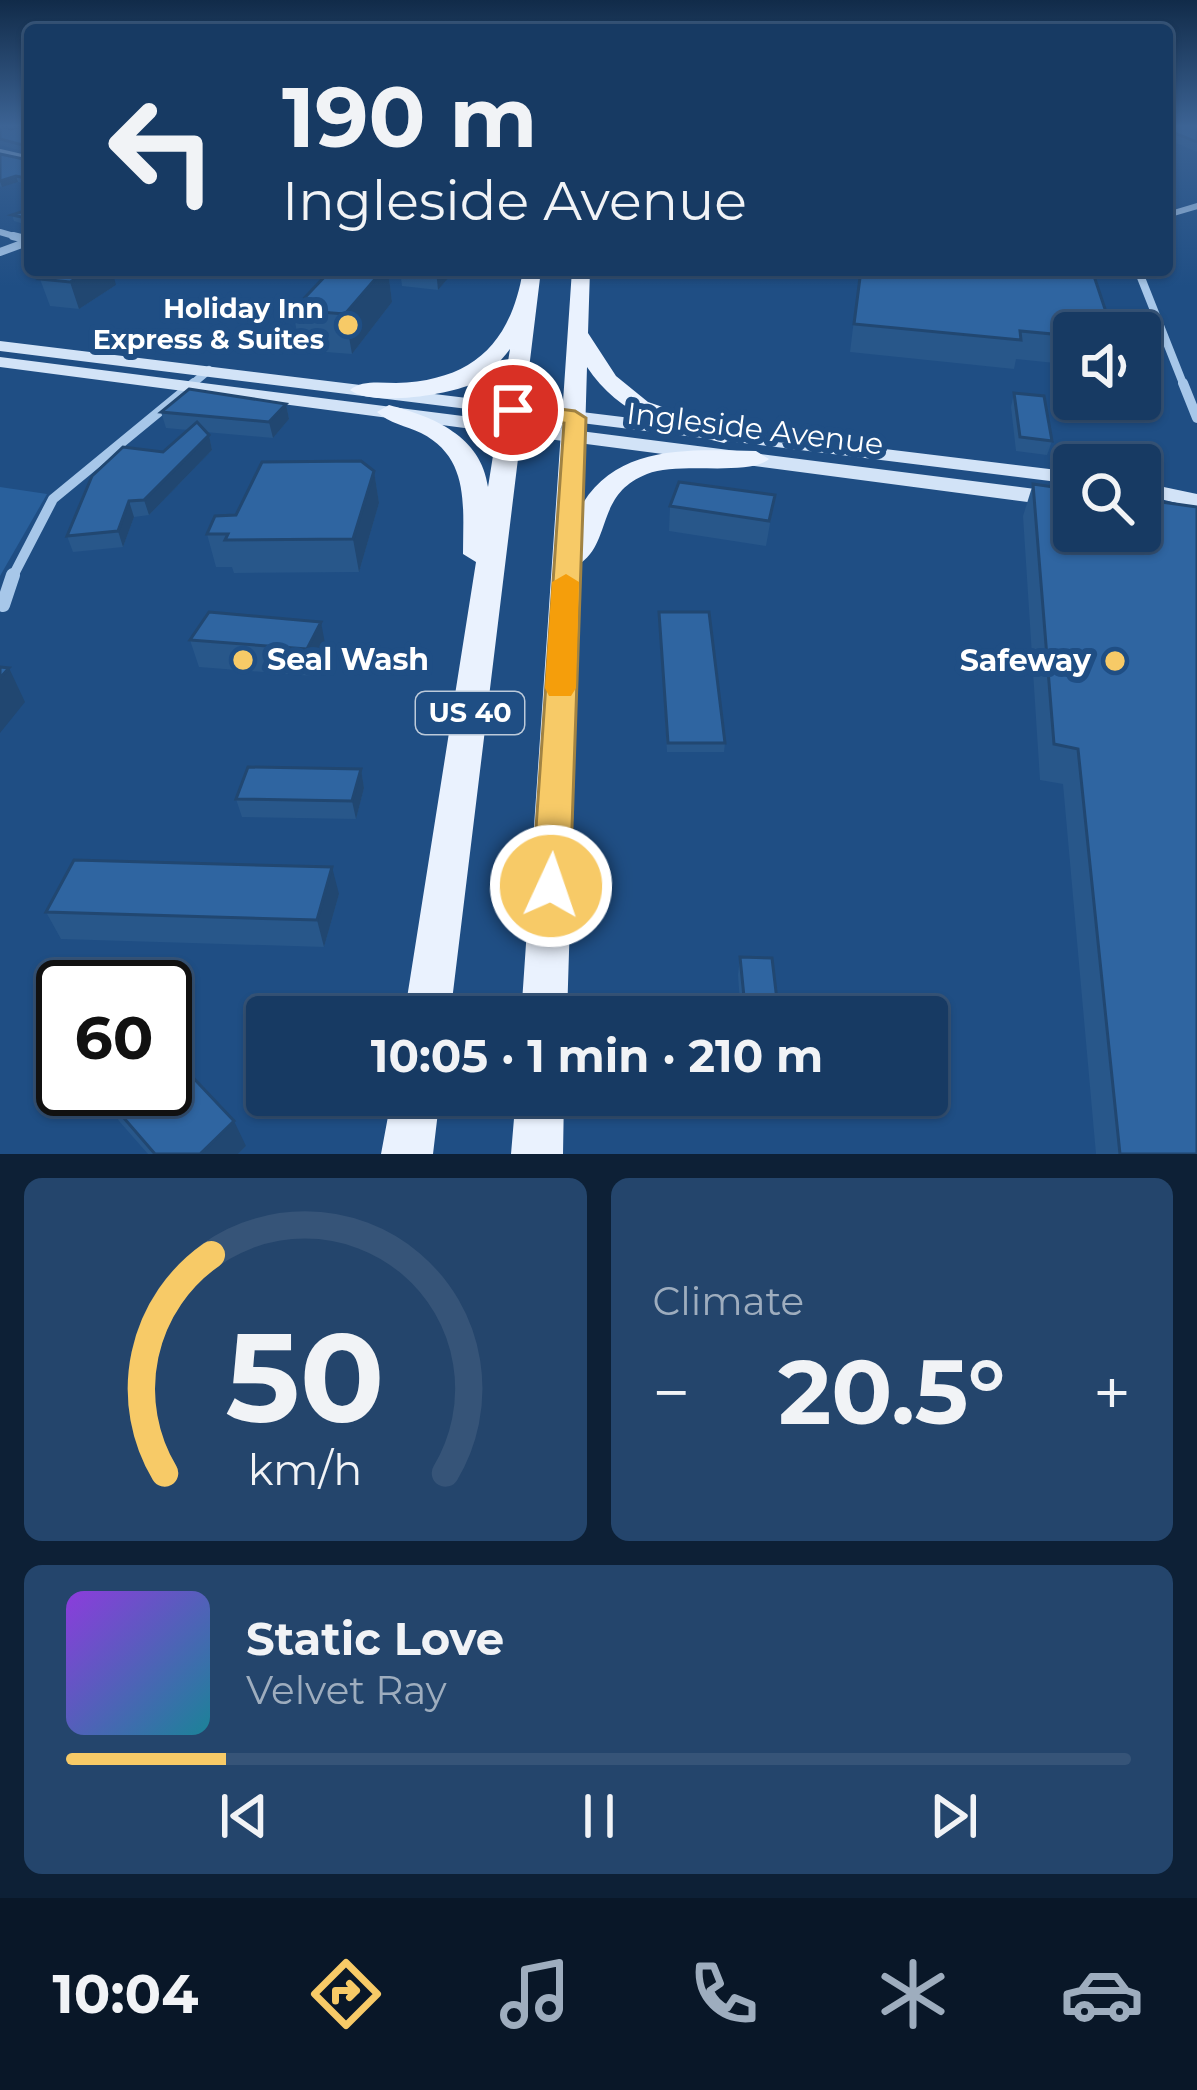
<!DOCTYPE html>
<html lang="en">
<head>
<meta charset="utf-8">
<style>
  :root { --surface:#173a63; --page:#24456c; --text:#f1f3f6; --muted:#9eadbe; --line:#365478; --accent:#f7ca67 }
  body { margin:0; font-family:Montserrat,sans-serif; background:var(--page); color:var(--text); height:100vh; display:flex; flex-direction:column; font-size:45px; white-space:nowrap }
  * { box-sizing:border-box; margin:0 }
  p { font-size:39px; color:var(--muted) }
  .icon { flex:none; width:66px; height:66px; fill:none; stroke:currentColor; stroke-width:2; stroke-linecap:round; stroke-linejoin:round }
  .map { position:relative; height:1154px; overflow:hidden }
  .side { display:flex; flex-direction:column; gap:24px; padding:24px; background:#0d2036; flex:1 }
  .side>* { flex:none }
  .top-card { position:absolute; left:24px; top:24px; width:1149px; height:252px; border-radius:12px; box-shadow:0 3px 9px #0004,0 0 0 3px var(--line); background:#173a63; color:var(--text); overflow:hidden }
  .buttons { position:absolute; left:1053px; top:312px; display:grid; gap:24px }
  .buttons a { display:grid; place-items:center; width:108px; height:108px; border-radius:12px; background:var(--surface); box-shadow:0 3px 9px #0004,0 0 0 3px var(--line); font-size:60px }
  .speed { position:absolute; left:36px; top:960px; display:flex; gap:24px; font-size:60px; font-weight:700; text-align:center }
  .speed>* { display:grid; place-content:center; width:156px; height:156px; border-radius:50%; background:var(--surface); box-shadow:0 3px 9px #0004,0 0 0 3px var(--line); line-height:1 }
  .speed .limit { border:6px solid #111; border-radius:18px; background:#fff; color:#111 }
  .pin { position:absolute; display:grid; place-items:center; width:102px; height:102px; color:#fff; margin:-51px; border:6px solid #fff; border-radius:50%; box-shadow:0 3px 12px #0007 }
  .me { position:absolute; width:132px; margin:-66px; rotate:3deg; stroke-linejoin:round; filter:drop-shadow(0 0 9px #0008) }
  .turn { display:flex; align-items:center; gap:42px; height:252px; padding:0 60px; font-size:54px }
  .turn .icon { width:156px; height:156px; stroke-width:2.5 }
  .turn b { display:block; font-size:84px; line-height:102px }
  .big { font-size:90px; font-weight:700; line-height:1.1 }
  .side .card { flex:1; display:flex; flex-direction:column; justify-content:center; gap:18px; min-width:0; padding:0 42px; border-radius:18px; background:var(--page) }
  .side .dial { align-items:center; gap:0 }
  .dial svg { height:312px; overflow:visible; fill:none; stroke:var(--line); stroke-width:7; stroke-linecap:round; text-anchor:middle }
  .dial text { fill:var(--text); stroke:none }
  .song { display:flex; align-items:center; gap:36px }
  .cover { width:144px; height:144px; border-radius:18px; background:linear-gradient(135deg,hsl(270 70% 55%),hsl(190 70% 35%)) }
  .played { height:12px; border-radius:6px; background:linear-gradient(90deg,var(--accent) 15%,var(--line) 15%) }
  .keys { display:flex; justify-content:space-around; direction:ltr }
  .heat { display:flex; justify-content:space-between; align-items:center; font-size:66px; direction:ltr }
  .side .tiles { flex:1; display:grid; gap:24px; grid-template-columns:1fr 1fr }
  .card:last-child { grid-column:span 2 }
  .trip { position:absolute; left:246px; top:996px; width:702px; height:120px; border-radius:12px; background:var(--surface); box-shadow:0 3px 9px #0004,0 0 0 3px var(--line); font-weight:700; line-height:120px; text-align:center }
  .tabs { display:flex; height:192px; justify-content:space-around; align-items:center; background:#091728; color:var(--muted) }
  .tabs .icon { width:84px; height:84px }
  .tabs .selected { color:var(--accent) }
  .tabs b { font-size:54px; color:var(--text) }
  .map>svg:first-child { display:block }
</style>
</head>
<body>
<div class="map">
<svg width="1197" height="1154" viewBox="0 0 1197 1154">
  <rect width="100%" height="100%" fill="#1f4e84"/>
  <path fill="#29609c" d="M 0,487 L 47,494 L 0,576 Z"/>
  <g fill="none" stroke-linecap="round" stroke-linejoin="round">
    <path stroke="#a7c7e9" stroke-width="6" d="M 0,152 L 30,159
      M 1167,215 L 1197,206
      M 0,232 L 24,239"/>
    <path stroke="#a7c7e9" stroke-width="8" d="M 13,236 L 29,240
      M 0,252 L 30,241
      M 1138,270 L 1184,386
      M 190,386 L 209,370"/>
    <path stroke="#a7c7e9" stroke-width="10" d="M 1183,383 L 1197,418
      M 12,578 L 53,499 L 194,383"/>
    <path stroke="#a7c7e9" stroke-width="14" d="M 3,605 L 13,575"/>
    <path fill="#d2e3f7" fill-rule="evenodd" d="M 0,341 L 1074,472 L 1074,484 L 0,351 Z
      M 0,357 L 1074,494 L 1074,508 L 0,367 Z
      M 1140,482 L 1197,494 L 1197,508 L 1140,494 Z"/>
    <path fill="#eaf2fe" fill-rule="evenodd" d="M 523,270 L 541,270 L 450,1017 L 404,1017 L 476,562 L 463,554 C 463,506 470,458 421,433 C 406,426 389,423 377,412 L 389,405 C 434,417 481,436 488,487 L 510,349 C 499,363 489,375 474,383 C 450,395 371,407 350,390 C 362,380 380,383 396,383 C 473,381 511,343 523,270 Z
      M 572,270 L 590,270 L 588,333 L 616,376 L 648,402 L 733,431 L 736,436 L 724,443 C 670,430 619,416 587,367 L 583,503 C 620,443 694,450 756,451 L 769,459 C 749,477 679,461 647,474 C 596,494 612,540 581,563 L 567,1017 L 521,1017 Z
      M 392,1095 L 440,1095 L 433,1154 L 381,1154 Z
      M 516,1095 L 564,1095 L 563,1154 L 511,1154 Z"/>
  </g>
  <path fill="#28578a" d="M 30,125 L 30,153 L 0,145 L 0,126 L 11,129 Z
    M 1167,125 L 1197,125 L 1197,152 L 1167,139 Z
    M 0,154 L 28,160 L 30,159 L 30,185 L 18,182 L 0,187 Z
    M 30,209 L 30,226 L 14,221 L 12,215 Z
    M 331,270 L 388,270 L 392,302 L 352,354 L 300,350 L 293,310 Z
    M 400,270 L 455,270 L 438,290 L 402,286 Z
    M 860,270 L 1092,270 L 1074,333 L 1074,365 L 1016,359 L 1014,369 L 850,352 Z
    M 40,279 L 116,285 L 79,309 L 50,306 Z
    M 1014,393 L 1052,441 L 1047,455 L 1016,451 L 1011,407 Z
    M 286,404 L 289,419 L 273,438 L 205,432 L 209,435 L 212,450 L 149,515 L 134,517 L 123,547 L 73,552 L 67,536 L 188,430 L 166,428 L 161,412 Z
    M 374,471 L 379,503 L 359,572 L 234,573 L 232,567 L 216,567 L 207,534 Z
    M 1033,484 L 1197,1154 L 1096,1154 L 1063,784 L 1040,780 L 1023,516 Z
    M 775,495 L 766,546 L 669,531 L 670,506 Z
    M 659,612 L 725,743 L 724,752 L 667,752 Z
    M 190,640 L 326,649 L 313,676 L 199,667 Z
    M 361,769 L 364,788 L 356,819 L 242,817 L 236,799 Z
    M 339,894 L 324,947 L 61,939 L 46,912 Z
    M 740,957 L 779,1017 L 741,1017 L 738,975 Z
    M 104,1095 L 246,1146 L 238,1154 L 148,1154 L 119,1121 Z"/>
  <path fill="#214771" d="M 16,176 L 18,182 L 2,187 L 0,181 Z
    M 90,270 L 112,270 L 116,285 L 79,309 L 70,282 Z
    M 383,270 L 388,270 L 392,302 L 352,354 L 345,314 Z
    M 436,270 L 455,270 L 438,290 Z
    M 286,404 L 289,419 L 273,438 L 269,422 Z
    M 209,435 L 212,450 L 149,515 L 144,500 Z
    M 374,471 L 379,503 L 359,572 L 353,539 Z
    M 129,501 L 134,517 L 123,547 L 118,531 Z
    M 321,622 L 326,649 L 313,676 L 307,649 Z
    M 9,668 L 25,702 L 0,733 L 0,678 Z
    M 361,769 L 364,788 L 356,819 L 352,801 Z
    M 332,867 L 339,894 L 324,947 L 317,920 Z
    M 234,1121 L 246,1146 L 238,1154 L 200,1154 Z"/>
  <path fill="#2f65a1" stroke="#214771" stroke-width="3" d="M 25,125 L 30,125 L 30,147 L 0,139 L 0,126 L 11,129 Z
    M 1167,125 L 1197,125 L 1197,142 L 1167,130 Z
    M 0,154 L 28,160 L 30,159 L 30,179 L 16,176 L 0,181 Z
    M 30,209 L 30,219 L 12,215 Z
    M 56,270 L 90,270 L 70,282 L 40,279 Z
    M 331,270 L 383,270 L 345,314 L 293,310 Z
    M 861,270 L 1092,270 L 1113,333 L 1074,333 L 1074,336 L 1020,331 L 1021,340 L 854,324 Z
    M 189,389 L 286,404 L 269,422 L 161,412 Z
    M 1014,393 L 1044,396 L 1052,441 L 1020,437 Z
    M 197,422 L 209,435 L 144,500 L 129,501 L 118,531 L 67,536 L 92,476 L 123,447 L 163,452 Z
    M 361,461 L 374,471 L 353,539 L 225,540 L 228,534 L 207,534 L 215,516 L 236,515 L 262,462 Z
    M 679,482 L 775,495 L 769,521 L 670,506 Z
    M 1033,484 L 1074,490 L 1074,531 L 1140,531 L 1140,499 L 1197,507 L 1197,1154 L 1120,1154 L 1078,749 L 1054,744 Z
    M 209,612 L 321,622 L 307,649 L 190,640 Z
    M 659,612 L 709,612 L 725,743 L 668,743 Z
    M 0,667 L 9,668 L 0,678 Z
    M 248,767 L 361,769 L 352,801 L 236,799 Z
    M 74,860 L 332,867 L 317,920 L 46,912 Z
    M 740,957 L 772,958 L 779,1017 L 746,1017 Z
    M 165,1048 L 234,1121 L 200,1154 L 155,1154 L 104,1095 L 111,1089 L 165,1089 Z"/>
  <linearGradient id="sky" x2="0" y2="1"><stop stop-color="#112b49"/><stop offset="0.44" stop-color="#3c6394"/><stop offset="1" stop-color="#3c6394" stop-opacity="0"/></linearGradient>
  <rect width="1197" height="286" fill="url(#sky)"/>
  <path fill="#f7ca67" stroke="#a18343" stroke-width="3" d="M 513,403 L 575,411 L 586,418 L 570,886 L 564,897 L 551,902 L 538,897 L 532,886 L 564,423 L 506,414 L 506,405 Z"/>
  <path fill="#f59e0b" d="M 566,574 L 579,582 L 576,688 L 571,696 L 549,696 L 545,688 L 552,582 Z"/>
  <g fill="#f7ca67" stroke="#1f4e84" stroke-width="4.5">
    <circle cx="348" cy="325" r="12"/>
    <circle cx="243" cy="660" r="12"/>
    <circle cx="1115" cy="661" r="12"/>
  </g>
  <g text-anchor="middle" stroke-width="12" stroke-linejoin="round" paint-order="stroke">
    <g font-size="27" font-weight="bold" fill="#fff" stroke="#1f4e84" text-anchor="end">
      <text x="324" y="318">Holiday Inn<tspan x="324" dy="31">Express &amp; Suites</tspan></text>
    </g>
    <rect fill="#1f4e84" stroke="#bccada" stroke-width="3" x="416" y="692" width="108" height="42" rx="9"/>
    <g font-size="27" font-weight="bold" fill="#fff">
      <text x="470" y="722">US 40</text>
    </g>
    <g font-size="30" fill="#fff" stroke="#1f4e84">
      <text transform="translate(755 429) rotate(7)" y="10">Ingleside Avenue</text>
    </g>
    <g font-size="30" font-weight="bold" fill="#fff" stroke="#1f4e84" text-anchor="start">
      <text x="267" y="670">Seal Wash</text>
      <text x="1091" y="671" text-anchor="end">Safeway</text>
    </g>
  </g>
</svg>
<div class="buttons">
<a><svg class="icon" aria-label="sound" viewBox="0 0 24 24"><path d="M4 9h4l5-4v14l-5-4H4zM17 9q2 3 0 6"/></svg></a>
<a><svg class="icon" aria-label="search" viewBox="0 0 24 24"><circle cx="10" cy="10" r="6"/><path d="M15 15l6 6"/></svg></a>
</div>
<div class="speed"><div class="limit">60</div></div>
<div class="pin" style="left:513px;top:410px;background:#d93025"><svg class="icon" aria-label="arrive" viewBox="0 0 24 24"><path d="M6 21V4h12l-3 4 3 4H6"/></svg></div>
<svg class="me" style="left:551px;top:886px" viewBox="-20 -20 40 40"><circle r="17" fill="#f7ca67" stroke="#fff" stroke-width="3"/><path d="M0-11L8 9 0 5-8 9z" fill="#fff"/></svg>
<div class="trip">10:05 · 1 min · 210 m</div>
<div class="top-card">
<div class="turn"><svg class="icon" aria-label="left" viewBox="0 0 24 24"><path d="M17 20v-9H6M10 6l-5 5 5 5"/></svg><div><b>190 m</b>Ingleside Avenue</div></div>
</div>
</div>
<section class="side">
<div class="tiles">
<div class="card dial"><svg viewBox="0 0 100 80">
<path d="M14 69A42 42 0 1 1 86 69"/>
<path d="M14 69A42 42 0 0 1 26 13" stroke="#f7ca67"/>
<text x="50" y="56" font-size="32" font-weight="700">50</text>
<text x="50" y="72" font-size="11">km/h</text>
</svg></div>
<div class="card"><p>Climate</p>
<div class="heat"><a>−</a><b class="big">20.5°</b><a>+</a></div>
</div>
<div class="card">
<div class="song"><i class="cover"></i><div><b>Static Love</b><p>Velvet Ray</p></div></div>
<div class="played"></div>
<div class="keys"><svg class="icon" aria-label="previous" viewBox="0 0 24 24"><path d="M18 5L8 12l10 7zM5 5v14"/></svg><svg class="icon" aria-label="pause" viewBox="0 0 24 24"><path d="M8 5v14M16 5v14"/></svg><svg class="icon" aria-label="next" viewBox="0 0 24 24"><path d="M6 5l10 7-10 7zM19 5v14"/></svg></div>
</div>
</div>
</section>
<nav class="tabs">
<b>10:04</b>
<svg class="icon selected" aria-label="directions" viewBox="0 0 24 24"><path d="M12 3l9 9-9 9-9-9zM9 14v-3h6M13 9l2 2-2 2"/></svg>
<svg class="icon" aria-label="music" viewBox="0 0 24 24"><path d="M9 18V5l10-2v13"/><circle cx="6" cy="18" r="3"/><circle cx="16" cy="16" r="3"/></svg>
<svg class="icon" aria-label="phone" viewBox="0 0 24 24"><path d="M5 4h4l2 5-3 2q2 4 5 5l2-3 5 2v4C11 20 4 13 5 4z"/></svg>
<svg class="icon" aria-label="climate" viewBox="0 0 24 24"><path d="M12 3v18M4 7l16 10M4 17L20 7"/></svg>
<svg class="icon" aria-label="car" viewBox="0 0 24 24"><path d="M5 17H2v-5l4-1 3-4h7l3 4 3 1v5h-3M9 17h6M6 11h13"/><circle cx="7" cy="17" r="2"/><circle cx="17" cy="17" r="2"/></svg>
</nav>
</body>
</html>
